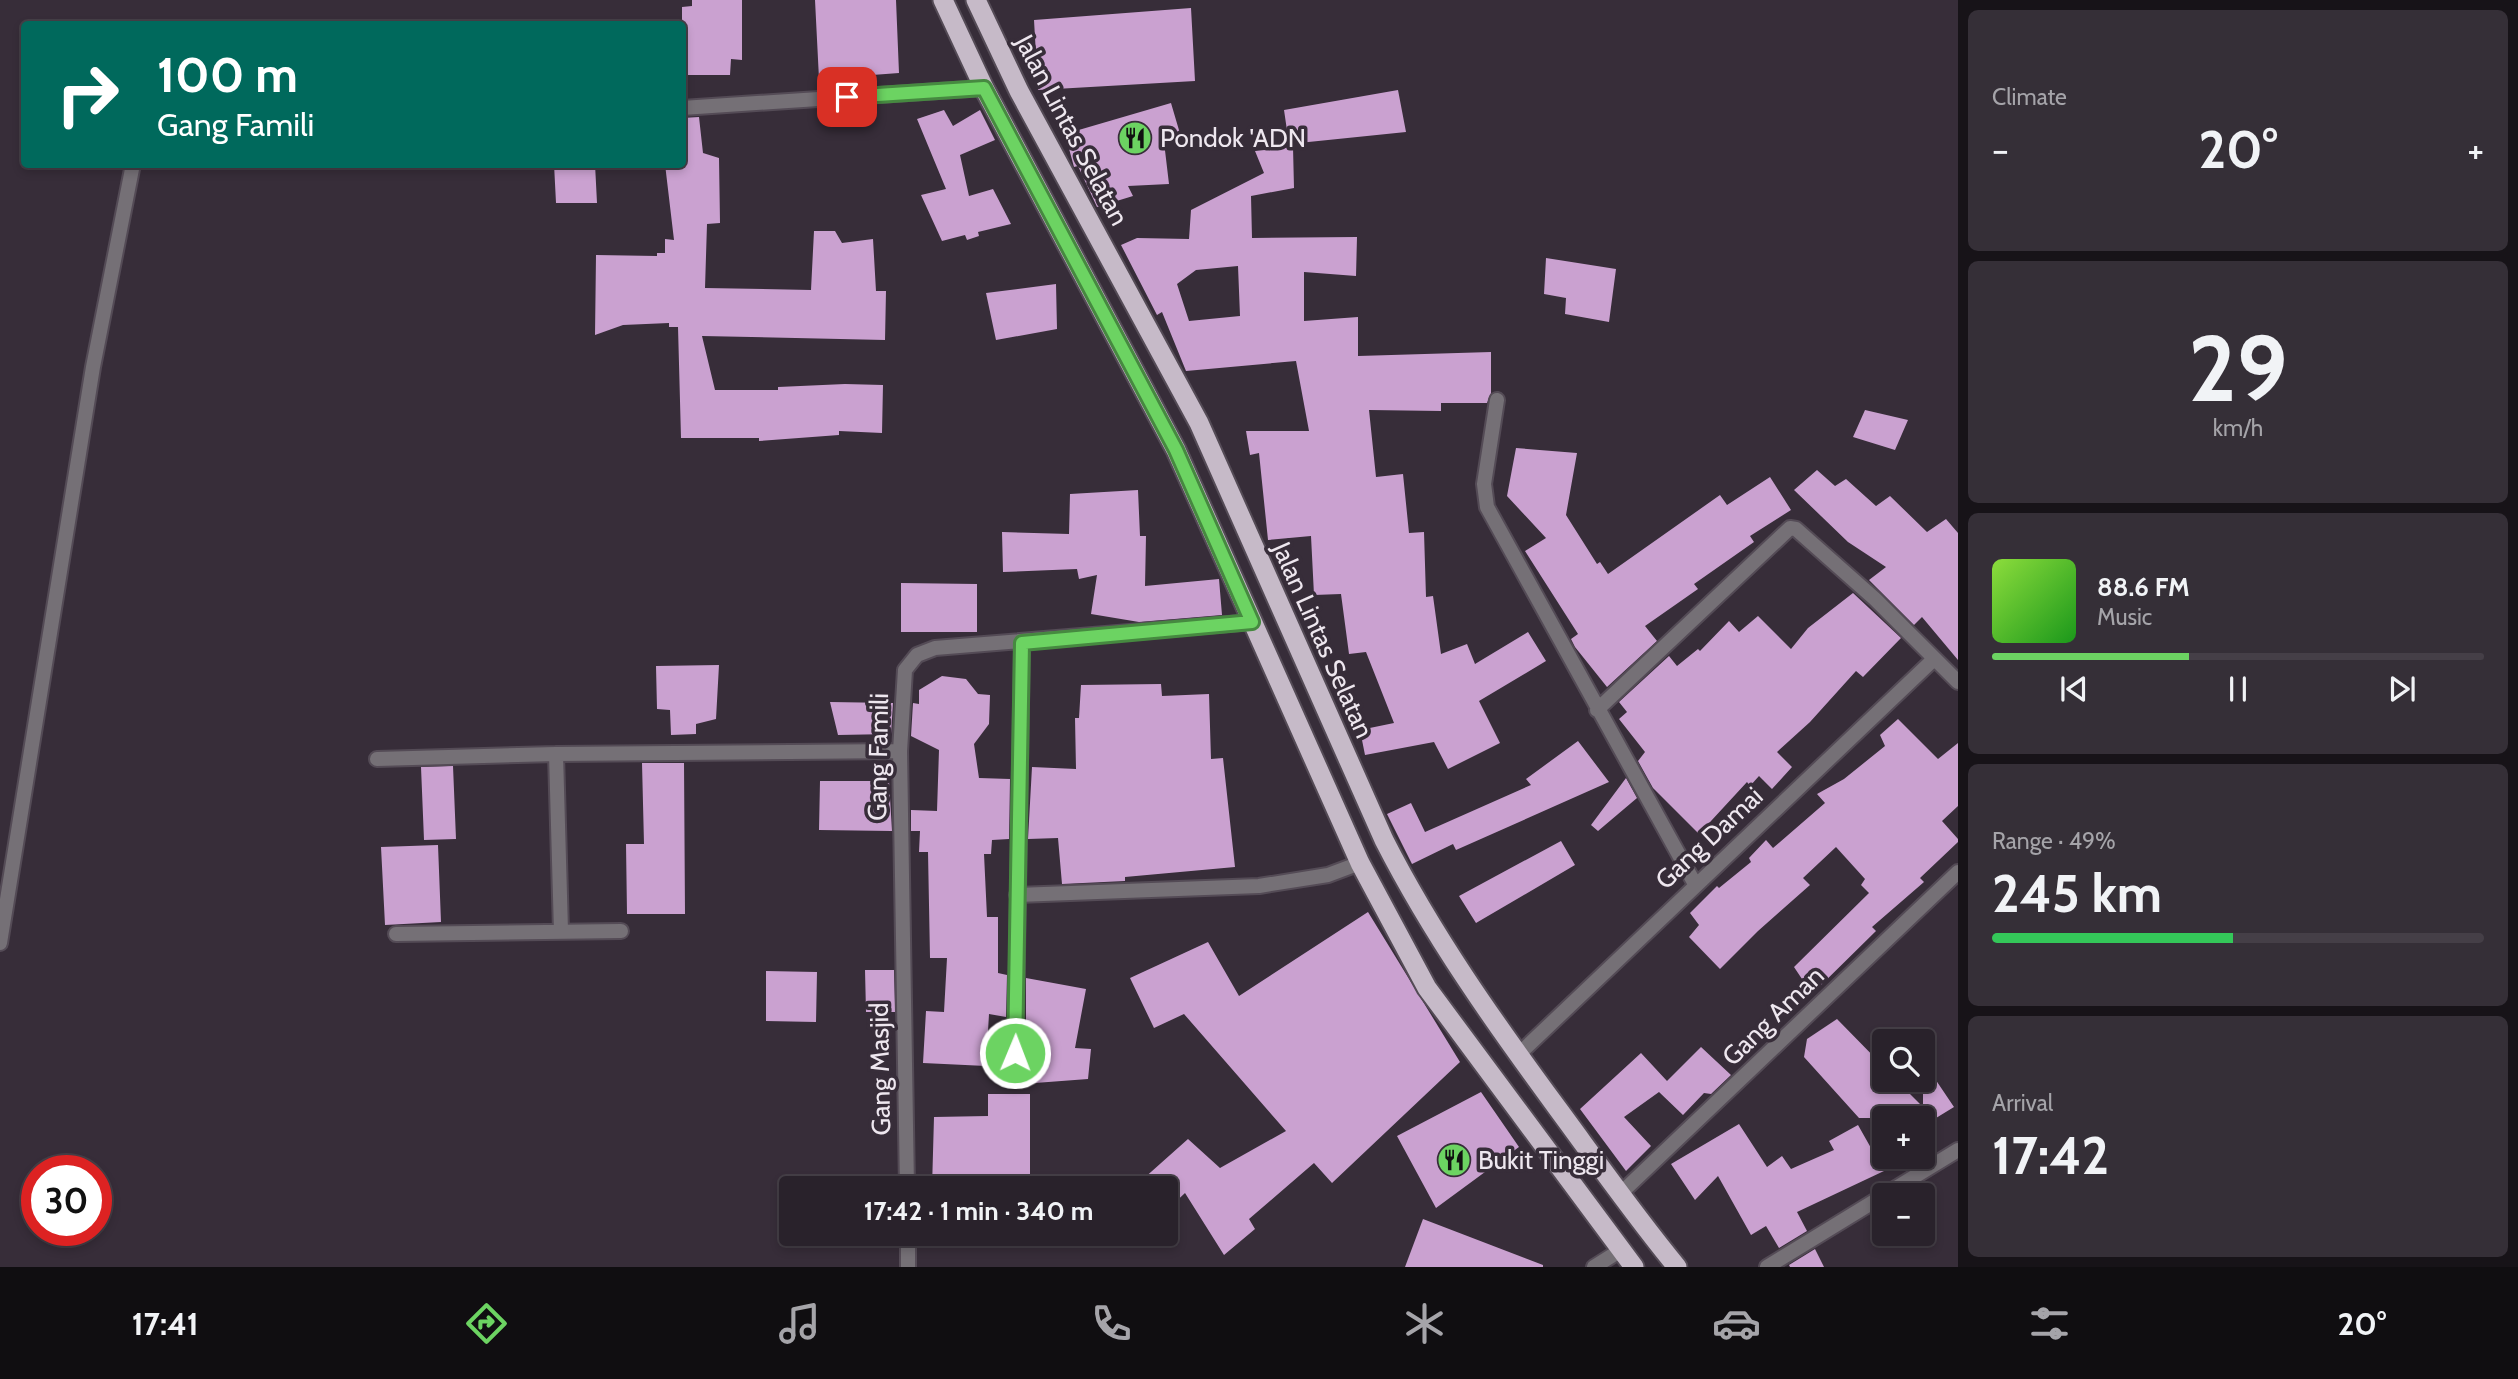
<!DOCTYPE html>
<html lang="en">
<head>
<meta charset="utf-8">
<style>
  :root { --surface:#29222b; --page:#352f37; --text:#f1f3f6; --muted:#a5a4a9; --line:#453f47; --accent:#6cd362 }
  body { margin:0; font-family:Cabin,sans-serif; background:var(--page); color:var(--text); height:100vh; display:flex; flex-direction:column; font-size:26px; white-space:nowrap }
  * { box-sizing:border-box; margin:0 }
  p { font-size:23px; color:var(--muted) }
  .icon { flex:none; width:38px; height:38px; fill:none; stroke:currentColor; stroke-width:2; stroke-linecap:round; stroke-linejoin:round }
  .map { position:relative; flex:1; overflow:hidden }
  .side { display:flex; flex-direction:column; gap:10px; padding:10px; background:#171318; width:560px }
  .side>* { flex:none }
  .top-card { position:absolute; left:21px; top:21px; width:665px; height:147px; border-radius:7px; box-shadow:0 4px 10px #0003,0 0 0 2px var(--line); background:#00695c; color:#fff; overflow:hidden }
  .controls { position:absolute; left:1872px; top:1029px; display:grid; gap:14px }
  .controls a { display:grid; place-items:center; width:63px; height:63px; border-radius:7px; background:var(--surface); box-shadow:0 4px 10px #0003,0 0 0 2px var(--line); font-size:35px }
  .speed { position:absolute; left:21px; top:1155px; display:flex; gap:14px; font-size:35px; font-weight:700; text-align:center }
  .speed>* { display:grid; place-content:center; width:91px; height:91px; border-radius:50%; background:var(--surface); box-shadow:0 4px 10px #0003,0 0 0 2px var(--line); line-height:1 }
  .speed .limit { border:10px solid #d22; background:#fff; color:#111 }
  .pin { position:absolute; display:grid; place-items:center; width:60px; height:60px; color:#fff; margin:-30px; border-radius:14px; box-shadow:0 4px 10px #0006 }
  .me { position:absolute; width:77px; margin:-38px; rotate:1deg; stroke-linejoin:round; filter:drop-shadow(0 0 5px #0008) }
  .turn { display:flex; align-items:center; gap:24px; height:147px; padding:0 21px; font-size:32px }
  .turn .icon { width:91px; height:91px; stroke-width:2.5 }
  .turn b { display:block; font-size:49px; line-height:60px }
  .big { font-size:52px; font-weight:800; line-height:1.1 }
  .side .card { flex:1; display:flex; flex-direction:column; justify-content:center; gap:10px; min-width:0; padding:0 24px; border-radius:10px; background:var(--page) }
  .side .dial { align-items:center; gap:0 }
  .dial b { font-size:91px; line-height:1 }
  .song { display:flex; align-items:center; gap:21px }
  .cover { width:84px; height:84px; border-radius:10px; background:linear-gradient(135deg,hsl(90 70% 55%),hsl(120 70% 35%)) }
  .played { height:7px; border-radius:4px; background:linear-gradient(90deg,var(--accent) 40%,var(--line) 40%) }
  .keys { display:flex; justify-content:space-around; direction:ltr }
  .heat { display:flex; justify-content:space-between; align-items:center; font-size:38px; direction:ltr }
  .charge { height:10px; border-radius:5px; background:linear-gradient(90deg,#34c759 49%,var(--line) 0) }
  .trip { position:absolute; left:779px; top:1176px; width:399px; height:70px; border-radius:7px; background:var(--surface); box-shadow:0 4px 10px #0003,0 0 0 2px var(--line); font-weight:800; line-height:70px; text-align:center }
  .tab-bar { display:flex; height:112px; justify-content:space-around; align-items:center; background:#100e11; color:var(--muted) }
  .tab-bar .icon { width:49px; height:49px }
  .tab-bar .selected { color:var(--accent) }
  .tab-bar b { font-size:32px; color:var(--text) }
  main { display:flex; flex:1; min-height:0 }
  .map>svg:first-child { display:block }
</style>
</head>
<body>
<main>
<div class="map">
<svg width="1958" height="1267" viewBox="0 0 1958 1267">
  <rect width="100%" height="100%" fill="#372d39"/>
  <path fill="#caa1d0" fill-rule="evenodd" d="M 692,0 L 742,0 L 742,60 L 731,59 L 730,75 L 682,75 L 682,7 L 692,6 Z
    M 815,0 L 896,0 L 899,73 L 819,79 Z
    M 1191,8 L 1195,81 L 1038,90 L 1034,20 Z
    M 1398,90 L 1406,132 L 1289,144 L 1284,110 Z
    M 1171,103 L 1181,137 L 1164,142 L 1169,184 L 1128,186 L 1133,196 L 1097,207 L 1078,166 L 1074,167 L 1065,134 Z
    M 944,110 L 953,126 L 980,110 L 995,140 L 960,155 L 969,196 L 993,189 L 1011,224 L 978,232 L 979,236 L 967,240 L 965,235 L 942,241 L 921,195 L 946,189 L 917,119 Z
    M 699,117 L 703,153 L 719,158 L 720,223 L 707,224 L 705,288 L 811,290 L 814,231 L 835,231 L 842,243 L 873,239 L 876,291 L 886,291 L 885,340 L 702,336 L 715,390 L 778,390 L 778,387 L 845,384 L 883,385 L 882,433 L 839,431 L 839,435 L 759,441 L 759,438 L 681,438 L 678,327 L 669,327 L 669,323 L 623,325 L 595,335 L 596,255 L 657,256 L 657,253 L 665,253 L 665,239 L 674,240 L 665,164 L 682,164 L 682,118 Z
    M 1293,147 L 1294,188 L 1251,196 L 1252,238 L 1357,237 L 1356,276 L 1304,272 L 1304,321 L 1358,317 L 1358,356 L 1491,352 L 1491,393 L 1487,403 L 1441,403 L 1441,411 L 1369,410 L 1376,477 L 1403,474 L 1409,533 L 1424,532 L 1426,597 L 1433,596 L 1441,654 L 1467,644 L 1475,664 L 1528,632 L 1546,661 L 1479,701 L 1500,743 L 1448,769 L 1434,742 L 1365,755 L 1360,730 L 1394,723 L 1366,652 L 1349,654 L 1341,594 L 1314,595 L 1311,536 L 1268,540 L 1259,453 L 1250,455 L 1246,431 L 1309,431 L 1296,361 L 1186,371 L 1162,312 L 1157,315 L 1121,245 L 1137,238 L 1189,239 L 1191,210 L 1264,173 L 1255,151 ZM 1238,266 L 1240,316 L 1189,321 L 1177,284 L 1196,270 Z
    M 554,164 L 595,164 L 597,203 L 556,203 Z
    M 1546,258 L 1616,269 L 1609,322 L 1565,314 L 1566,298 L 1544,294 Z
    M 1056,284 L 1057,329 L 996,340 L 986,293 Z
    M 1865,410 L 1908,420 L 1895,450 L 1853,437 Z
    M 1516,448 L 1577,453 L 1566,515 L 1597,564 L 1600,562 L 1608,574 L 1720,495 L 1727,505 L 1770,477 L 1791,510 L 1750,536 L 1754,542 L 1694,584 L 1698,589 L 1645,626 L 1657,641 L 1607,687 L 1575,647 L 1571,639 L 1578,634 L 1525,551 L 1546,538 L 1507,496 Z
    M 1817,470 L 1835,486 L 1846,479 L 1876,506 L 1890,496 L 1927,532 L 1946,519 L 1958,533 L 1958,660 L 1922,617 L 1914,625 L 1869,580 L 1886,567 L 1848,542 L 1794,490 Z
    M 1138,490 L 1140,536 L 1146,536 L 1145,586 L 1219,579 L 1222,615 L 1139,622 L 1091,614 L 1097,575 L 1079,579 L 1077,569 L 1003,572 L 1002,532 L 1069,534 L 1070,494 Z
    M 901,583 L 977,584 L 977,632 L 901,632 Z
    M 1853,593 L 1901,638 L 1863,677 L 1856,671 L 1810,722 L 1777,752 L 1792,767 L 1772,789 L 1759,776 L 1750,786 L 1747,782 L 1699,834 L 1653,788 L 1638,761 L 1645,752 L 1619,719 L 1627,712 L 1619,702 L 1669,656 L 1677,666 L 1698,649 L 1700,651 L 1729,621 L 1739,632 L 1758,616 L 1791,649 L 1808,628 Z
    M 719,665 L 716,719 L 696,724 L 696,734 L 671,735 L 670,710 L 657,709 L 656,666 Z
    M 942,676 L 966,679 L 978,694 L 990,695 L 989,724 L 974,744 L 979,778 L 1010,779 L 1009,839 L 992,840 L 991,854 L 984,854 L 987,917 L 998,917 L 998,973 L 1007,975 L 1006,1017 L 989,1014 L 986,1066 L 923,1063 L 926,1011 L 944,1012 L 947,958 L 930,958 L 928,852 L 919,852 L 920,831 L 911,831 L 911,810 L 937,811 L 939,750 L 911,736 L 913,703 L 919,704 L 919,690 Z
    M 1161,684 L 1162,696 L 1209,694 L 1211,759 L 1223,758 L 1235,867 L 1125,877 L 1125,881 L 1062,884 L 1058,838 L 1028,839 L 1032,767 L 1076,769 L 1075,718 L 1079,718 L 1081,685 Z
    M 830,702 L 893,703 L 891,734 L 838,735 Z
    M 1898,719 L 1938,759 L 1958,743 L 1958,806 L 1942,821 L 1958,839 L 1958,842 L 1920,878 L 1924,882 L 1872,927 L 1876,931 L 1812,994 L 1794,967 L 1869,893 L 1861,885 L 1865,879 L 1836,847 L 1803,878 L 1810,885 L 1758,931 L 1720,969 L 1689,937 L 1699,925 L 1690,913 L 1717,886 L 1719,888 L 1751,862 L 1749,858 L 1766,840 L 1773,848 L 1825,803 L 1817,794 L 1844,779 L 1885,746 L 1880,735 Z
    M 1578,741 L 1609,782 L 1456,850 L 1453,844 L 1412,864 L 1387,814 L 1411,803 L 1425,832 L 1531,785 L 1526,779 Z
    M 642,763 L 684,763 L 685,914 L 627,914 L 626,844 L 644,844 Z
    M 453,766 L 456,839 L 424,840 L 421,767 Z
    M 1626,778 L 1637,798 L 1598,831 L 1591,825 Z
    M 820,781 L 889,781 L 892,831 L 819,830 Z
    M 1561,841 L 1575,865 L 1476,923 L 1459,896 Z
    M 438,845 L 441,922 L 385,925 L 381,847 Z
    M 1368,912 L 1460,1062 L 1332,1183 L 1314,1163 L 1249,1219 L 1255,1229 L 1224,1255 L 1185,1193 L 1166,1211 L 1166,1188 L 1133,1188 L 1188,1139 L 1220,1168 L 1286,1131 L 1184,1014 L 1154,1028 L 1130,978 L 1208,942 L 1239,996 Z
    M 865,970 L 894,970 L 895,1012 L 866,1012 Z
    M 766,971 L 817,972 L 816,1022 L 766,1021 Z
    M 1026,978 L 1086,989 L 1075,1048 L 1091,1049 L 1088,1079 L 1035,1083 L 1031,1022 L 1026,1021 Z
    M 1837,1019 L 1885,1068 L 1885,1080 L 1896,1080 L 1923,1107 L 1923,1061 L 1954,1107 L 1923,1126 L 1923,1118 L 1859,1118 L 1804,1057 L 1807,1039 Z
    M 1701,1047 L 1731,1075 L 1711,1094 L 1704,1093 L 1683,1115 L 1659,1092 L 1624,1117 L 1651,1146 L 1626,1171 L 1580,1109 L 1641,1053 L 1667,1081 Z
    M 1481,1092 L 1519,1147 L 1436,1208 L 1397,1136 Z
    M 988,1094 L 1030,1094 L 1030,1178 L 969,1178 L 968,1188 L 932,1188 L 934,1117 L 988,1116 Z
    M 1739,1124 L 1767,1167 L 1782,1156 L 1791,1169 L 1834,1150 L 1829,1141 L 1858,1125 L 1884,1171 L 1797,1212 L 1807,1231 L 1779,1248 L 1766,1226 L 1751,1235 L 1718,1176 L 1695,1200 L 1671,1164 Z
    M 1423,1219 L 1543,1265 L 1543,1267 L 1405,1267 Z
    M 1815,1249 L 1824,1267 L 1790,1267 L 1789,1265 Z"/>
  <g fill="none" stroke-linecap="round" stroke-linejoin="round">
    <defs>
      <path id="minor" d="M 682,108 L 984,88
        M 1497,400 L 1484,484 L 1487,507 L 1695,884
        M 1597,710 L 1790,528 L 1796,529 L 1875,599 L 1958,682
        M 556,754 L 561,931
        M 377,759 L 556,754 L 900,751
        M 1017,895 L 1259,886 L 1328,875 L 1360,863
        M 396,934 L 621,931
        M 0,943 L 93,367 L 133,164
        M 1518,1055 L 1934,659
        M 1015,1079 L 1022,643
        M 907,1188 L 900,751 L 905,670 L 917,655 L 935,648 L 1252,622
        M 1620,1194 L 1958,872
        M 908,1234 L 908,1267
        M 1594,1267 L 1621,1250
        M 1767,1267 L 1958,1150"/>
      <path id="trunk" d="M 943,0 L 984,88 L 1176,450 L 1360,863 L 1427,988 L 1634,1267
        M 976,0 L 1019,91 L 1199,423 L 1384,840 C 1433,936 1494,1022 1558,1109 C 1597,1162 1635,1216 1677,1267"/>
    </defs>
    <use href="#minor" stroke="#544b56" stroke-width="18"/>
    <use href="#trunk" stroke="#544b56" stroke-width="23"/>
    <use href="#minor" stroke="#757076" stroke-width="14"/>
    <use href="#trunk" stroke="#c6bac8" stroke-width="19"/>
  </g>
  <g fill="none" stroke-linecap="round" stroke-linejoin="round">
    <defs>
      <path id="route" d="M 847,97 L 984,88 L 1176,450 L 1252,622 L 1022,643 L 1015,1053"/>
    </defs>
    <use href="#route" stroke="#468940" stroke-width="18"/>
    <use href="#route" stroke="#6cd362" stroke-width="12"/>
  </g>
  <defs>
    <symbol id="restaurant-disc" viewBox="-11 -11 22 22"><circle r="9.5" fill="#6cd362" stroke="#372d39"/><path d="M-5-6h1v4h1v-4h1v4h1v-4h1v5L-1.5 .5V6h-2V.5L-5-1ZM5-6V6H3V1.5H1.5Q1.5-4 5-6Z" fill="#111"/></symbol>
  </defs>
  <g fill-rule="evenodd">
    <use href="#restaurant-disc" x="1116" y="119" width="38" height="38"/>
    <use href="#restaurant-disc" x="1435" y="1141" width="38" height="38"/>
  </g>
  <g text-anchor="middle" stroke-width="7" stroke-linejoin="round" paint-order="stroke">
    <g font-size="26" fill="#eee7ef" stroke="#372d39">
      <text transform="translate(1072 130) rotate(62)" y="9">Jalan Lintas Selatan</text>
      <text transform="translate(1323 640) rotate(66)" y="9">Jalan Lintas Selatan</text>
      <text transform="translate(878 757) rotate(-89)" y="9">Gang Famili</text>
      <text transform="translate(1709 838) rotate(-43)" y="9">Gang Damai</text>
      <text transform="translate(1773 1016) rotate(-44)" y="9">Gang Aman</text>
      <text transform="translate(880 1069) rotate(-91)" y="9">Gang Masjid</text>
    </g>
    <g font-size="26" fill="#eee7ef" stroke="#372d39" text-anchor="start">
      <text x="1160" y="147">Pondok 'ADN</text>
      <text x="1478" y="1169">Bukit Tinggi</text>
    </g>
  </g>
</svg>
<div class="controls">
<a><svg class="icon" aria-label="search" viewBox="0 0 24 24"><circle cx="10" cy="10" r="6"/><path d="M15 15l6 6"/></svg></a>
<a>+</a>
<a>−</a>
</div>
<div class="speed"><div class="limit">30</div></div>
<div class="pin" style="left:847px;top:97px;background:#d93025"><svg class="icon" aria-label="arrive" viewBox="0 0 24 24"><path d="M6 21V4h12l-3 4 3 4H6"/></svg></div>
<svg class="me" style="left:1015px;top:1053px" viewBox="-20 -20 40 40"><circle r="17" fill="#6cd362" stroke="#fff" stroke-width="3"/><path d="M0-11L8 9 0 5-8 9z" fill="#fff"/></svg>
<div class="trip">17:42 · 1 min · 340 m</div>
<div class="top-card">
<div class="turn"><svg class="icon" aria-label="right" viewBox="0 0 24 24"><path d="M7 20v-9h11M14 6l5 5-5 5"/></svg><div><b>100 m</b>Gang Famili</div></div>
</div>
</div>
<section class="side">
<div class="card"><p>Climate</p>
<div class="heat"><a>−</a><b class="big">20°</b><a>+</a></div>
</div>
<div class="card dial"><b>29</b><p>km/h</p></div>
<div class="card">
<div class="song"><i class="cover"></i><div><b>88.6 FM</b><p>Music</p></div></div>
<div class="played"></div>
<div class="keys"><svg class="icon" aria-label="previous" viewBox="0 0 24 24"><path d="M18 5L8 12l10 7zM5 5v14"/></svg><svg class="icon" aria-label="pause" viewBox="0 0 24 24"><path d="M8 5v14M16 5v14"/></svg><svg class="icon" aria-label="next" viewBox="0 0 24 24"><path d="M6 5l10 7-10 7zM19 5v14"/></svg></div>
</div>
<div class="card"><p>Range · 49%</p><b class="big">245 km</b><div class="charge"></div></div>
<div class="card"><p>Arrival</p><b class="big">17:42</b></div>
</section>
</main>
<nav class="tab-bar">
<b>17:41</b>
<svg class="icon selected" aria-label="directions" viewBox="0 0 24 24"><path d="M12 3l9 9-9 9-9-9zM9 14v-3h6M13 9l2 2-2 2"/></svg>
<svg class="icon" aria-label="music" viewBox="0 0 24 24"><path d="M9 18V5l10-2v13"/><circle cx="6" cy="18" r="3"/><circle cx="16" cy="16" r="3"/></svg>
<svg class="icon" aria-label="phone" viewBox="0 0 24 24"><path d="M5 4h4l2 5-3 2q2 4 5 5l2-3 5 2v4C11 20 4 13 5 4z"/></svg>
<svg class="icon" aria-label="climate" viewBox="0 0 24 24"><path d="M12 3v18M4 7l16 10M4 17L20 7"/></svg>
<svg class="icon" aria-label="car" viewBox="0 0 24 24"><path d="M5 17H2v-5l4-1 3-4h7l3 4 3 1v5h-3M9 17h6M6 11h13"/><circle cx="7" cy="17" r="2"/><circle cx="17" cy="17" r="2"/></svg>
<svg class="icon" aria-label="filters" viewBox="0 0 24 24"><path d="M4 7h16M4 17h16"/><circle cx="9" cy="7" r="2"/><circle cx="15" cy="17" r="2"/></svg>
<b>20°</b>
</nav>
</body>
</html>
